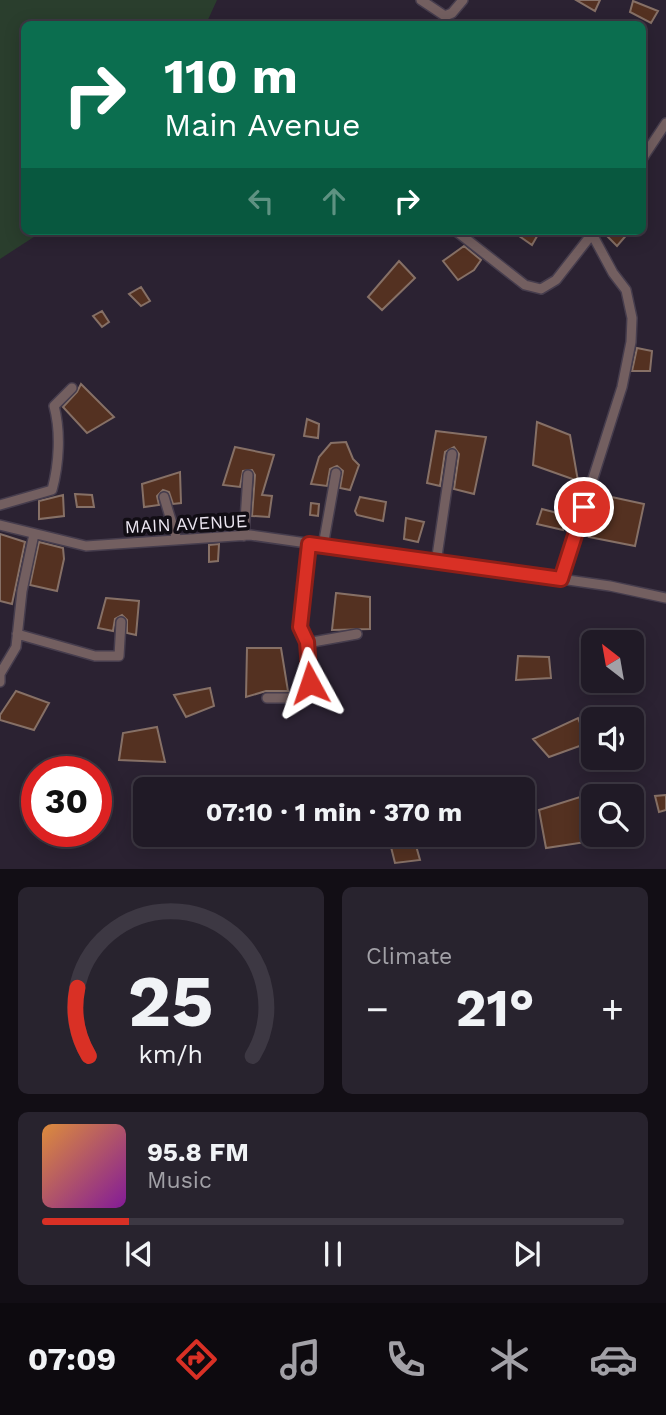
<!DOCTYPE html>
<html lang="en">
<head>
<meta charset="utf-8">
<style>
  :root { --surface:#201a26; --page:#28232e; --text:#f1f3f6; --muted:#a2a1a7; --line:#3d3843; --accent:#d93025 }
  body { margin:0; font-family:"Work Sans",sans-serif; background:var(--page); color:var(--text); height:100vh; display:flex; flex-direction:column; font-size:26px; white-space:nowrap }
  * { box-sizing:border-box; margin:0 }
  p { font-size:23px; color:var(--muted) }
  .icon { flex:none; width:38px; height:38px; fill:none; stroke:currentColor; stroke-width:2; stroke-linecap:round; stroke-linejoin:round }
  .map { position:relative; height:869px; overflow:hidden }
  .side { display:flex; flex-direction:column; gap:18px; padding:18px; background:#120e15; flex:1 }
  .side>* { flex:none }
  .hud { position:absolute; left:21px; top:21px; width:625px; height:214px; border-radius:10px; box-shadow:0 4px 18px #0003,0 0 0 2px var(--line); background:#0b6e4f; color:#fff; overflow:hidden }
  .needle { width:46px; rotate:329deg }
  .fabs { position:absolute; left:581px; top:630px; display:grid; gap:14px }
  .fabs a { display:grid; place-items:center; width:63px; height:63px; border-radius:10px; background:var(--surface); box-shadow:0 4px 18px #0003,0 0 0 2px var(--line); font-size:35px }
  .speed { position:absolute; left:21px; top:756px; display:flex; gap:14px; font-size:35px; font-weight:700; text-align:center }
  .speed>* { display:grid; place-content:center; width:91px; height:91px; border-radius:50%; background:var(--surface); box-shadow:0 4px 18px #0003,0 0 0 2px var(--line); line-height:1 }
  .speed .limit { border:10px solid #d22; background:#fff; color:#111 }
  .pin { position:absolute; display:grid; place-items:center; width:60px; height:60px; color:#fff; margin:-30px; border:4px solid #fff; border-radius:50%; box-shadow:0 2px 7px #0007 }
  .me { position:absolute; width:77px; margin:-38px; rotate:355deg; stroke-linejoin:round; filter:drop-shadow(0 0 5px #0008) }
  .turn { display:flex; align-items:center; gap:24px; height:147px; padding:0 28px; font-size:32px }
  .turn .icon { width:91px; height:91px; stroke-width:2.5 }
  .turn b { display:block; font-size:49px; line-height:60px }
  .lanes { display:flex; align-items:center; height:66px; padding:0 28px; background:#0003; justify-content:center; gap:35px; direction:ltr }
  .lanes .off { opacity:.35 }
  .big { font-size:52px; font-weight:700; line-height:1.1 }
  .side .tile { flex:1; display:flex; flex-direction:column; justify-content:center; gap:10px; min-width:0; padding:0 24px; border-radius:10px; background:var(--page) }
  .side .dial { align-items:center; gap:0 }
  .dial svg { height:182px; overflow:visible; fill:none; stroke:var(--line); stroke-width:7; stroke-linecap:round; text-anchor:middle }
  .dial text { fill:var(--text); stroke:none }
  .song { display:flex; align-items:center; gap:21px }
  .cover { width:84px; height:84px; border-radius:10px; background:linear-gradient(135deg,hsl(30 70% 55%),hsl(290 70% 35%)) }
  .played { height:7px; border-radius:4px; background:linear-gradient(90deg,var(--accent) 15%,var(--line) 15%) }
  .keys { display:flex; justify-content:space-around; direction:ltr }
  .heat { display:flex; justify-content:space-between; align-items:center; font-size:38px; direction:ltr }
  .side .tiles { flex:1; display:grid; gap:18px; grid-template-columns:1fr 1fr }
  .tile:last-child { grid-column:span 2 }
  .trip { position:absolute; left:133px; top:777px; width:402px; height:70px; border-radius:10px; background:var(--surface); box-shadow:0 4px 18px #0003,0 0 0 2px var(--line); font-weight:700; line-height:70px; text-align:center }
  .menu { display:flex; height:112px; justify-content:space-around; align-items:center; background:#0d0a0f; color:var(--muted) }
  .menu .icon { width:49px; height:49px }
  .menu .on { color:var(--accent) }
  .menu b { font-size:32px; color:var(--text) }
  .map>svg:first-child { display:block }
</style>
</head>
<body>
<div class="map">
<svg width="666" height="869" viewBox="0 0 666 869">
  <rect width="100%" height="100%" fill="#2b2232"/>
  <path fill="#2a3e2d" d="M 0,0 L 217,0 L 206,24 L 24,24 L 24,231 L 43,231 L 0,259 Z"/>
  <path fill="#543121" stroke="#867066" stroke-width="2" d="M 576,0 L 600,0 L 595,11 Z
    M 633,1 L 658,11 L 651,23 L 630,12 Z
    M 512,231 L 540,231 L 532,245 Z
    M 614,231 L 630,231 L 617,246 L 608,237 Z
    M 464,246 L 481,260 L 474,270 L 458,280 L 443,261 Z
    M 399,261 L 415,278 L 382,310 L 368,297 Z
    M 141,287 L 150,301 L 141,306 L 129,294 Z
    M 102,311 L 109,322 L 102,327 L 93,316 Z
    M 637,348 L 652,351 L 650,371 L 632,371 Z
    M 81,384 L 114,417 L 87,433 L 63,407 L 77,392 Z
    M 307,419 L 319,424 L 318,438 L 304,436 Z
    M 537,422 L 570,435 L 578,481 L 533,465 Z
    M 436,431 L 486,437 L 474,494 L 454,489 L 459,454 L 454,447 L 445,452 L 440,486 L 427,483 Z
    M 346,442 L 353,459 L 359,465 L 350,490 L 340,488 L 343,471 L 337,466 L 330,469 L 327,486 L 311,484 L 319,457 L 331,443 Z
    M 235,447 L 274,455 L 262,495 L 272,496 L 269,517 L 252,516 L 255,475 L 252,470 L 243,471 L 240,487 L 223,485 Z
    M 180,472 L 181,503 L 173,504 L 169,492 L 163,490 L 157,496 L 159,505 L 144,507 L 142,484 Z
    M 75,494 L 92,495 L 94,507 L 77,507 Z
    M 63,495 L 64,516 L 39,519 L 39,501 Z
    M 607,496 L 644,504 L 635,546 L 589,537 Z
    M 360,497 L 386,502 L 383,521 L 357,515 L 355,511 Z
    M 311,503 L 319,504 L 318,516 L 310,515 Z
    M 542,509 L 565,515 L 563,530 L 537,524 Z
    M 406,518 L 424,522 L 418,542 L 404,539 Z
    M 0,534 L 25,542 L 12,604 L 0,601 Z
    M 39,542 L 63,548 L 64,559 L 57,591 L 30,585 Z
    M 219,544 L 218,561 L 209,562 L 209,545 Z
    M 336,593 L 370,597 L 370,629 L 332,630 Z
    M 106,598 L 139,601 L 136,635 L 127,633 L 127,620 L 122,615 L 115,619 L 113,631 L 98,628 Z
    M 247,648 L 281,648 L 288,691 L 266,691 L 246,697 Z
    M 518,656 L 549,657 L 551,678 L 516,680 Z
    M 210,688 L 214,706 L 186,717 L 174,695 Z
    M 16,691 L 49,703 L 34,730 L 0,720 L 0,715 Z
    M 578,718 L 588,743 L 549,757 L 533,739 Z
    M 157,727 L 165,762 L 119,760 L 123,733 Z
    M 666,795 L 666,810 L 659,812 L 655,796 Z
    M 583,796 L 586,842 L 546,848 L 539,810 Z
    M 388,835 L 413,835 L 420,860 L 395,863 Z"/>
  <g fill="none" stroke-linecap="round" stroke-linejoin="round">
    <defs>
      <path id="minor" d="M 421,0 L 445,16 L 452,13 L 463,0
        M 642,159 L 666,123
        M 456,231 L 525,285 L 541,289 L 556,280 L 592,234
        M 164,497 L 177,540
        M 0,505 L 52,490 C 59,464 61,432 54,406 L 72,388
        M 0,525 L 86,546 L 250,535 L 610,586 L 666,598
        M 244,536 L 248,475
        M 323,546 L 336,473
        M 436,563 L 452,454
        M 561,579 L 622,387 L 631,342 L 632,318 L 626,290 L 613,273 L 592,234 L 594,231
        M 17,634 L 95,656 L 119,656 L 121,622
        M 307,643 L 357,634
        M 0,682 L 0,674 L 16,647 L 22,591 L 34,534
        M 267,698 L 300,698 L 310,683 L 307,643 L 300,627 L 309,544"/>
    </defs>
    <use href="#minor" stroke="#463d4d" stroke-width="12"/>
    <use href="#minor" stroke="#735f60" stroke-width="9"/>
  </g>
  <g fill="none" stroke-linecap="round" stroke-linejoin="round">
    <defs>
      <path id="route" d="M 310,683 L 307,642 L 300,627 L 309,544 L 561,579 L 584,507"/>
    </defs>
    <use href="#route" stroke="#8d1f18" stroke-width="18"/>
    <use href="#route" stroke="#d93025" stroke-width="12"/>
  </g>
  <g text-anchor="middle" stroke-width="7" stroke-linejoin="round" paint-order="stroke">
    <g font-size="18" fill="#ebe5f0" stroke="#110d14">
      <text transform="translate(186 524) rotate(-3)" y="6">MAIN AVENUE</text>
    </g>
  </g>
</svg>
<div class="fabs">
<a><svg class="needle" viewBox="-14 -14 28 28"><path d="M0-13l5 13h-10z" fill="#e53935"/><path d="M0 13l5-13h-10z" fill="#a2a1a7"/></svg></a>
<a><svg class="icon" aria-label="sound" viewBox="0 0 24 24"><path d="M4 9h4l5-4v14l-5-4H4zM17 9q2 3 0 6"/></svg></a>
<a><svg class="icon" aria-label="search" viewBox="0 0 24 24"><circle cx="10" cy="10" r="6"/><path d="M15 15l6 6"/></svg></a>
</div>
<div class="speed"><div class="limit">30</div></div>
<div class="pin" style="left:584px;top:507px;background:#d93025"><svg class="icon" aria-label="arrive" viewBox="0 0 24 24"><path d="M6 21V4h12l-3 4 3 4H6"/></svg></div>
<svg class="me" style="left:310px;top:683px" viewBox="-20 -20 40 40"><path d="M0-17L14 15 0 8-14 15z" fill="#d93025" stroke="#fff" stroke-width="4"/></svg>
<div class="trip">07:10 · 1 min · 370 m</div>
<div class="hud">
<div class="turn"><svg class="icon" aria-label="right" viewBox="0 0 24 24"><path d="M7 20v-9h11M14 6l5 5-5 5"/></svg><div><b>110 m</b>Main Avenue</div></div>
<div class="lanes"><svg class="icon off" aria-label="left" viewBox="0 0 24 24"><path d="M17 20v-9H6M10 6l-5 5 5 5"/></svg><svg class="icon off" aria-label="ahead" viewBox="0 0 24 24"><path d="M12 20V5M6 11l6-6 6 6"/></svg><svg class="icon" aria-label="right" viewBox="0 0 24 24"><path d="M7 20v-9h11M14 6l5 5-5 5"/></svg></div>
</div>
</div>
<section class="side">
<div class="tiles">
<div class="tile dial"><svg viewBox="0 0 100 80">
<path d="M14 69A42 42 0 1 1 86 69"/>
<path d="M14 69A42 42 0 0 1 9 39" stroke="#d93025"/>
<text x="50" y="56" font-size="32" font-weight="700">25</text>
<text x="50" y="72" font-size="11">km/h</text>
</svg></div>
<div class="tile"><p>Climate</p>
<div class="heat"><a>−</a><b class="big">21°</b><a>+</a></div>
</div>
<div class="tile">
<div class="song"><i class="cover"></i><div><b>95.8 FM</b><p>Music</p></div></div>
<div class="played"></div>
<div class="keys"><svg class="icon" aria-label="previous" viewBox="0 0 24 24"><path d="M18 5L8 12l10 7zM5 5v14"/></svg><svg class="icon" aria-label="pause" viewBox="0 0 24 24"><path d="M8 5v14M16 5v14"/></svg><svg class="icon" aria-label="next" viewBox="0 0 24 24"><path d="M6 5l10 7-10 7zM19 5v14"/></svg></div>
</div>
</div>
</section>
<nav class="menu">
<b>07:09</b>
<svg class="icon on" aria-label="directions" viewBox="0 0 24 24"><path d="M12 3l9 9-9 9-9-9zM9 14v-3h6M13 9l2 2-2 2"/></svg>
<svg class="icon" aria-label="music" viewBox="0 0 24 24"><path d="M9 18V5l10-2v13"/><circle cx="6" cy="18" r="3"/><circle cx="16" cy="16" r="3"/></svg>
<svg class="icon" aria-label="phone" viewBox="0 0 24 24"><path d="M5 4h4l2 5-3 2q2 4 5 5l2-3 5 2v4C11 20 4 13 5 4z"/></svg>
<svg class="icon" aria-label="climate" viewBox="0 0 24 24"><path d="M12 3v18M4 7l16 10M4 17L20 7"/></svg>
<svg class="icon" aria-label="car" viewBox="0 0 24 24"><path d="M5 17H2v-5l4-1 3-4h7l3 4 3 1v5h-3M9 17h6M6 11h13"/><circle cx="7" cy="17" r="2"/><circle cx="17" cy="17" r="2"/></svg>
</nav>
</body>
</html>
